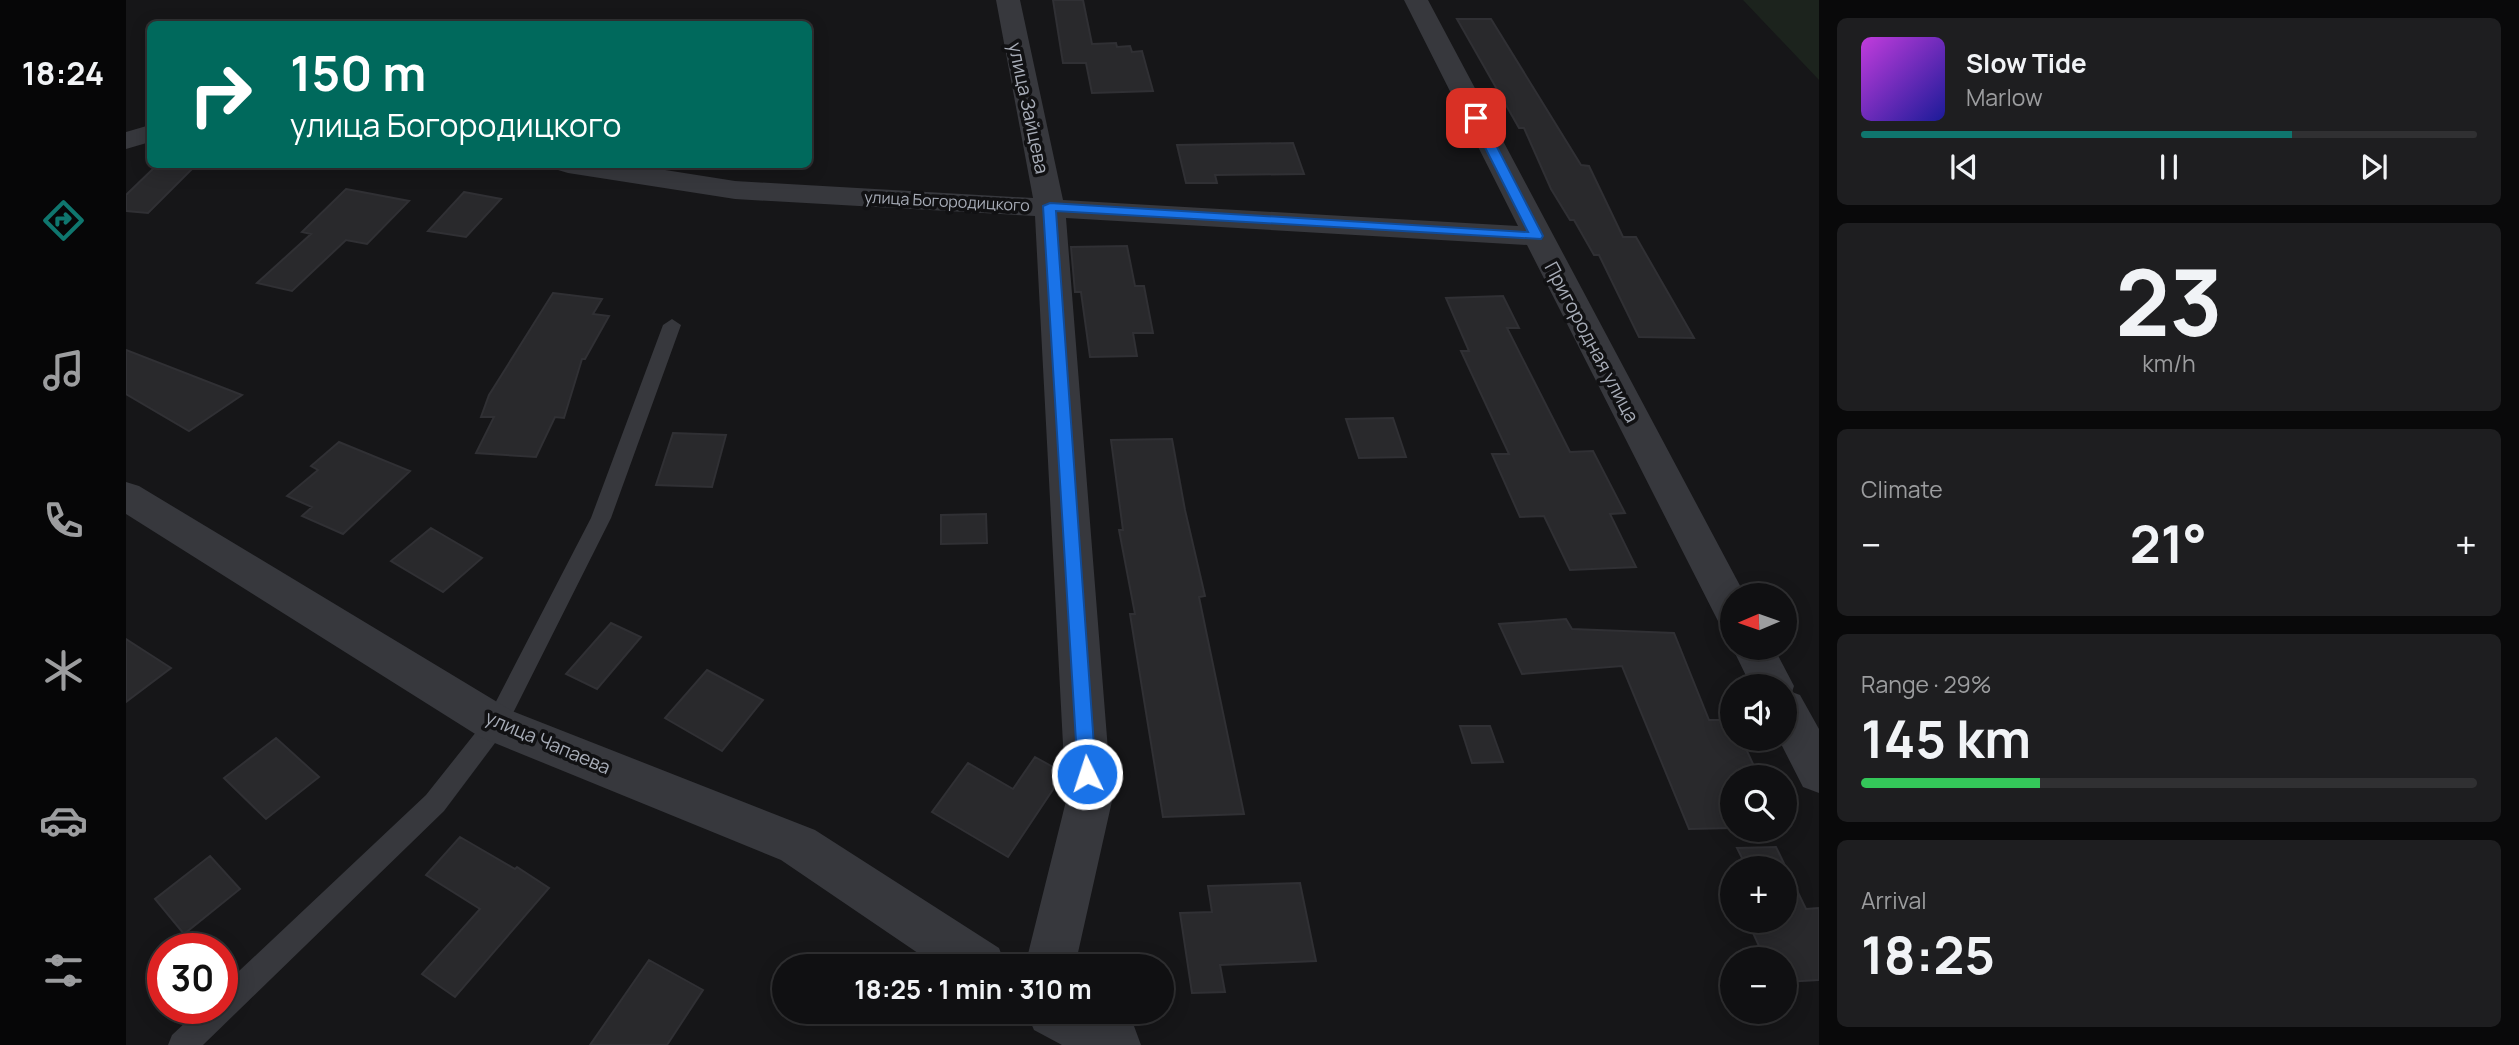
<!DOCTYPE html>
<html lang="en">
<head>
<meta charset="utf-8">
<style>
  :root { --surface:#101012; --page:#1e1e20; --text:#f1f3f6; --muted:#9c9d9f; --line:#303032; --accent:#0f766e }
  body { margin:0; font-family:Manrope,sans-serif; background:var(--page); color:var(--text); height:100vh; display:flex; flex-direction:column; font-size:26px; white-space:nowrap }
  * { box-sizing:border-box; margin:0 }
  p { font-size:23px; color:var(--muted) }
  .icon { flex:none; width:38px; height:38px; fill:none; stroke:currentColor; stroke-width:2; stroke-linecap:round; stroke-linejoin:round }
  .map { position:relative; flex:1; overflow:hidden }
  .drawer { display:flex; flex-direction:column; gap:18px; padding:18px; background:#09090a; width:700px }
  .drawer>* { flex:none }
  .banner { position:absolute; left:21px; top:21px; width:665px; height:147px; border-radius:10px; box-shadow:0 4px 18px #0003,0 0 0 2px var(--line); background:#00695c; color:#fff; overflow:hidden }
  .needle { width:46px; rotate:268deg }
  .controls { position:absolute; left:1594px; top:583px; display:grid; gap:14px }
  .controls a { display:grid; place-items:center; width:77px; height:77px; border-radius:50%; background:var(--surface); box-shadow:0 4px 18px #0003,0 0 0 2px var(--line); font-size:35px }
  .speed { position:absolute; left:21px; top:933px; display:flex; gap:14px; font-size:35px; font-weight:700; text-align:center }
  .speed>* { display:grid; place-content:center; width:91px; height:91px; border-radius:50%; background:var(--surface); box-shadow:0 4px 18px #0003,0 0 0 2px var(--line); line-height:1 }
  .speed .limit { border:10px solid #d22; background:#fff; color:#111 }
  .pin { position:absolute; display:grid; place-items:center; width:60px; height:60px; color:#fff; margin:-30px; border-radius:14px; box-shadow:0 4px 10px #0006 }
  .me { position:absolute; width:77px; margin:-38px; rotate:356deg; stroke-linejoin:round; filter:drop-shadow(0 0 5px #0008) }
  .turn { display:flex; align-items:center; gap:24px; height:147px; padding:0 28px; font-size:32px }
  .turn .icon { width:91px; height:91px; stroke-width:2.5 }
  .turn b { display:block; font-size:49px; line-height:60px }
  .big { font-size:52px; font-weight:700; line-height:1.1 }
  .drawer .tile { flex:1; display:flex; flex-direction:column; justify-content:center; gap:10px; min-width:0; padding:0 24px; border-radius:10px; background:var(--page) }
  .drawer .dial { align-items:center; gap:0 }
  .dial b { font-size:91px; line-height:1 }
  .song { display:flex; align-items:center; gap:21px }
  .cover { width:84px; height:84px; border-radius:10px; background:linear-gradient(135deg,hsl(290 70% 55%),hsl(240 70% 35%)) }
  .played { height:7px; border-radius:4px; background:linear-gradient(90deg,var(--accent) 70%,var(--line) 70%) }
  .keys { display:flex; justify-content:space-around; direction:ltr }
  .heat { display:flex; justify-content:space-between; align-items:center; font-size:38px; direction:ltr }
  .charge { height:10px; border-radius:5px; background:linear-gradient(90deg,#34c759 29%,var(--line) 0) }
  .trip { position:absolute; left:646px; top:954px; width:402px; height:70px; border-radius:35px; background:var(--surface); box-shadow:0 4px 18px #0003,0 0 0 2px var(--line); font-weight:700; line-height:70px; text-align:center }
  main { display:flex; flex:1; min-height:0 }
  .tabs { display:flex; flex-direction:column; width:126px; justify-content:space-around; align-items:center; background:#060607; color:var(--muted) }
  .tabs .icon { width:49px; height:49px }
  .tabs .current { color:var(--accent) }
  .tabs b { font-size:32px; color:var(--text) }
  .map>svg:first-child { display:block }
</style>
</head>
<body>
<main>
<nav class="tabs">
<b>18:24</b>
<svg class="icon current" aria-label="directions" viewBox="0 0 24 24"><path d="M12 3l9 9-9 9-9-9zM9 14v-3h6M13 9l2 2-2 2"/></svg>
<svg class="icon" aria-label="music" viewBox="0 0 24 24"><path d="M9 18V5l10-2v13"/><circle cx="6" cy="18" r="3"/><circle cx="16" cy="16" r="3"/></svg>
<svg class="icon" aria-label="phone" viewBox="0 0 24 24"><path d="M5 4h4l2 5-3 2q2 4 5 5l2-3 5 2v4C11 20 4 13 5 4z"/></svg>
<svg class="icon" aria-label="climate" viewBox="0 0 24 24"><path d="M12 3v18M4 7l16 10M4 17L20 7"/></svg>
<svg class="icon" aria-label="car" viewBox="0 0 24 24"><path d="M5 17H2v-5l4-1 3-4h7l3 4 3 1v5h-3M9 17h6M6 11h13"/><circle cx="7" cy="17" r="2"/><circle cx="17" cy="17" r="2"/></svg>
<svg class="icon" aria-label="filters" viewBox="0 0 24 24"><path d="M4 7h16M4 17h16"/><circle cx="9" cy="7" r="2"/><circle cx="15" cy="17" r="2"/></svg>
</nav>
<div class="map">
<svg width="1693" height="1045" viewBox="0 0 1693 1045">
  <rect width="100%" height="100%" fill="#161618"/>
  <path fill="#1c231d" d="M 1617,0 L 1693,0 L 1693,80 Z"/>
  <path fill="#29292c" stroke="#303034" stroke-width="2" d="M 927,0 L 957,0 L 966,44 L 990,43 L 991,47 L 1004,46 L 1006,52 L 1016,51 L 1027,91 L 966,93 L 960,63 L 937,63 Z
    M 1331,19 L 1365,19 L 1455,165 L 1463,166 L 1497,237 L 1510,237 L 1568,338 L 1513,337 L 1473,255 L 1468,255 L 1448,220 L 1444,220 L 1425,189 L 1398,128 L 1393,128 Z
    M 1167,143 L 1178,174 L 1089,175 L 1091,183 L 1060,183 L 1051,145 Z
    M 32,164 L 71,164 L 22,213 L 0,211 L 0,195 Z
    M 220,189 L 283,201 L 241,244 L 220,240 L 166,291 L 131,283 L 185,234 L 176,232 Z
    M 338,192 L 375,199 L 340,237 L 302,231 Z
    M 1001,246 L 1009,286 L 1018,286 L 1027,333 L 1007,333 L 1011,356 L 964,357 L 955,292 L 949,292 L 945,247 Z
    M 427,293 L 476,299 L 467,314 L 483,316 L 459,359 L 456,359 L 438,418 L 429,417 L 410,457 L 350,453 L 368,417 L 355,417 L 363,395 Z
    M 1377,296 L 1393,328 L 1381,328 L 1444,452 L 1467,451 L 1499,513 L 1484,514 L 1510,567 L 1444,570 L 1418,516 L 1394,517 L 1366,454 L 1383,454 L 1335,351 L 1343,351 L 1320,298 Z
    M 0,350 L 116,395 L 63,431 L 0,394 Z
    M 1267,418 L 1280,457 L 1233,458 L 1220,419 Z
    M 547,433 L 600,435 L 586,487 L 530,485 Z
    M 1046,439 L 1059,510 L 1079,596 L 1073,597 L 1118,814 L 1037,817 L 1004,614 L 1009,614 L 993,530 L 997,530 L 985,440 Z
    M 213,442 L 284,471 L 217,534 L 176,516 L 186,507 L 161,496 L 192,470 L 185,466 Z
    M 860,514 L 861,543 L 815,544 L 815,515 Z
    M 305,528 L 356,558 L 317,592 L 265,561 Z
    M 1440,619 L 1446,629 L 1548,633 L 1583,720 L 1606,720 L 1606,738 L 1615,738 L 1633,777 L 1606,777 L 1606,828 L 1563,829 L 1496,666 L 1396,674 L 1373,624 Z
    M 485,623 L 515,637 L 471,689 L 440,674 Z
    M 0,639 L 45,668 L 0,702 Z
    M 581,670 L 637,700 L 596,751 L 539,718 Z
    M 1334,726 L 1364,726 L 1377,762 L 1346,763 Z
    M 150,738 L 193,777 L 140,819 L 98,778 Z
    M 909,757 L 936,772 L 936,776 L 882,857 L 806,812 L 842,763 L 887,789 Z
    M 334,837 L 389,869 L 391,867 L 423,888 L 329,997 L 296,974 L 354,909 L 300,875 Z
    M 1650,847 L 1680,909 L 1693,908 L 1693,980 L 1659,982 L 1659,959 L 1639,959 L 1621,920 L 1659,920 L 1659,868 L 1621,868 L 1611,848 Z
    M 84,856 L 114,889 L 58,934 L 29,899 Z
    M 1174,883 L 1190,961 L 1094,965 L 1099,992 L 1066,993 L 1054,913 L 1086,912 L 1082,886 Z
    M 523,960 L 577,990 L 541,1045 L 464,1045 Z"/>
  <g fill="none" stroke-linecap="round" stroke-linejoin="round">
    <path fill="#37383d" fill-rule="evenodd" d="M 546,319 L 555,325 L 485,518 L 378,731 L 318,811 L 77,1045 L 42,1045 L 46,1035 L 75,1008 L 96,1008 L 96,987 L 300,795 L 362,717 L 465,518 L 537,325 Z"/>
    <path fill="#37383d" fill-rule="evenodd" d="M 870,0 L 894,0 L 937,200 L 1392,226 L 1278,0 L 1302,0 L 1619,595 L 1606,595 L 1606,625 L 1592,621 L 1401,245 L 940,218 L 986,801 L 949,966 L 899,966 L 940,801 L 909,216 L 609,199 L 442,173 L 432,170 L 428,164 L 501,164 L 609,181 L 907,198 Z
      M 24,125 L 24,142 L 0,149 L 0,132 Z
      M 0,482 L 13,486 L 386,711 L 689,830 L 873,948 L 880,966 L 811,966 L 655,860 L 354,737 L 0,514 Z
      M 1606,647 L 1648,648 L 1668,686 L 1666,692 L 1674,695 L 1693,729 L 1693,793 L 1677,787 L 1652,738 L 1659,738 L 1659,686 L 1625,686 Z
      M 900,1012 L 979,1012 L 1008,1026 L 1015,1045 L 936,1045 L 908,1030 Z"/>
  </g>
  <path fill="#1a73e8" stroke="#114b97" stroke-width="2" d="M 1346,116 L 1356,118 L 1417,236 L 1415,239 L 930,211 L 970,774 L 968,780 L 961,783 L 954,780 L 952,774 L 917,206 L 924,203 L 1402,232 L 1344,118 Z"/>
  <g text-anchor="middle" stroke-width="7" stroke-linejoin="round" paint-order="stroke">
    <g font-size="16" fill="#a8adb8" stroke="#111113">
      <text transform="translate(821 201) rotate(3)" y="6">улица Богородицкого</text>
    </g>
    <g font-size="19" fill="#a8adb8" stroke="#111113">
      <text transform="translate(903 108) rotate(78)" y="7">улица Зайцева</text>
      <text transform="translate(1466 342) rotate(62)" y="7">Пригородная улица</text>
      <text transform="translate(422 742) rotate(23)" y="7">улица Чапаева</text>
    </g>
  </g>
</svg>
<div class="controls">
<a><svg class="needle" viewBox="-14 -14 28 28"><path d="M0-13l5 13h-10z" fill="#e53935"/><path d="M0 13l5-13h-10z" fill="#9c9d9f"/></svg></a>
<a><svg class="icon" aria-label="sound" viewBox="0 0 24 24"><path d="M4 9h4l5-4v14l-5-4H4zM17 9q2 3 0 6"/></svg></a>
<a><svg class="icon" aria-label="search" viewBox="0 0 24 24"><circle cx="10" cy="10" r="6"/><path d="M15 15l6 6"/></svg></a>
<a>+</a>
<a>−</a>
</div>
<div class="speed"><div class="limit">30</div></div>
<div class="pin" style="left:1350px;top:118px;background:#d93025"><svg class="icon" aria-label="arrive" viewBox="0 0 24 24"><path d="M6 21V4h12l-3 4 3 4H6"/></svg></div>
<svg class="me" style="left:961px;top:774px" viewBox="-20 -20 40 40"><circle r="17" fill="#1a73e8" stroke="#fff" stroke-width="3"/><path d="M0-11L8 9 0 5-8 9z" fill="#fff"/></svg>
<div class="trip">18:25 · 1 min · 310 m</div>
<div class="banner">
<div class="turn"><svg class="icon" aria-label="right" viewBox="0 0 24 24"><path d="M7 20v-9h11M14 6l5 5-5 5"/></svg><div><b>150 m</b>улица Богородицкого</div></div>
</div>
</div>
<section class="drawer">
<div class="tile">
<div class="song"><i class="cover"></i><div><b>Slow Tide</b><p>Marlow</p></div></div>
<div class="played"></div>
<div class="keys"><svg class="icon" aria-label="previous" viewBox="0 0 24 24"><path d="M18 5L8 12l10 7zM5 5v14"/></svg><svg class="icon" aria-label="pause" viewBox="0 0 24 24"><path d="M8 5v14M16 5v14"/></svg><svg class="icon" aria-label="next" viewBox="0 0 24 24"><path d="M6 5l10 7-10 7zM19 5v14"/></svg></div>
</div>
<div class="tile dial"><b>23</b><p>km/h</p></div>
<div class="tile"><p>Climate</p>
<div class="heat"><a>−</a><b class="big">21°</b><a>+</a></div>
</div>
<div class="tile"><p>Range · 29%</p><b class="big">145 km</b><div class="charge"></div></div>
<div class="tile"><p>Arrival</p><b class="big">18:25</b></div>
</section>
</main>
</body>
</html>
